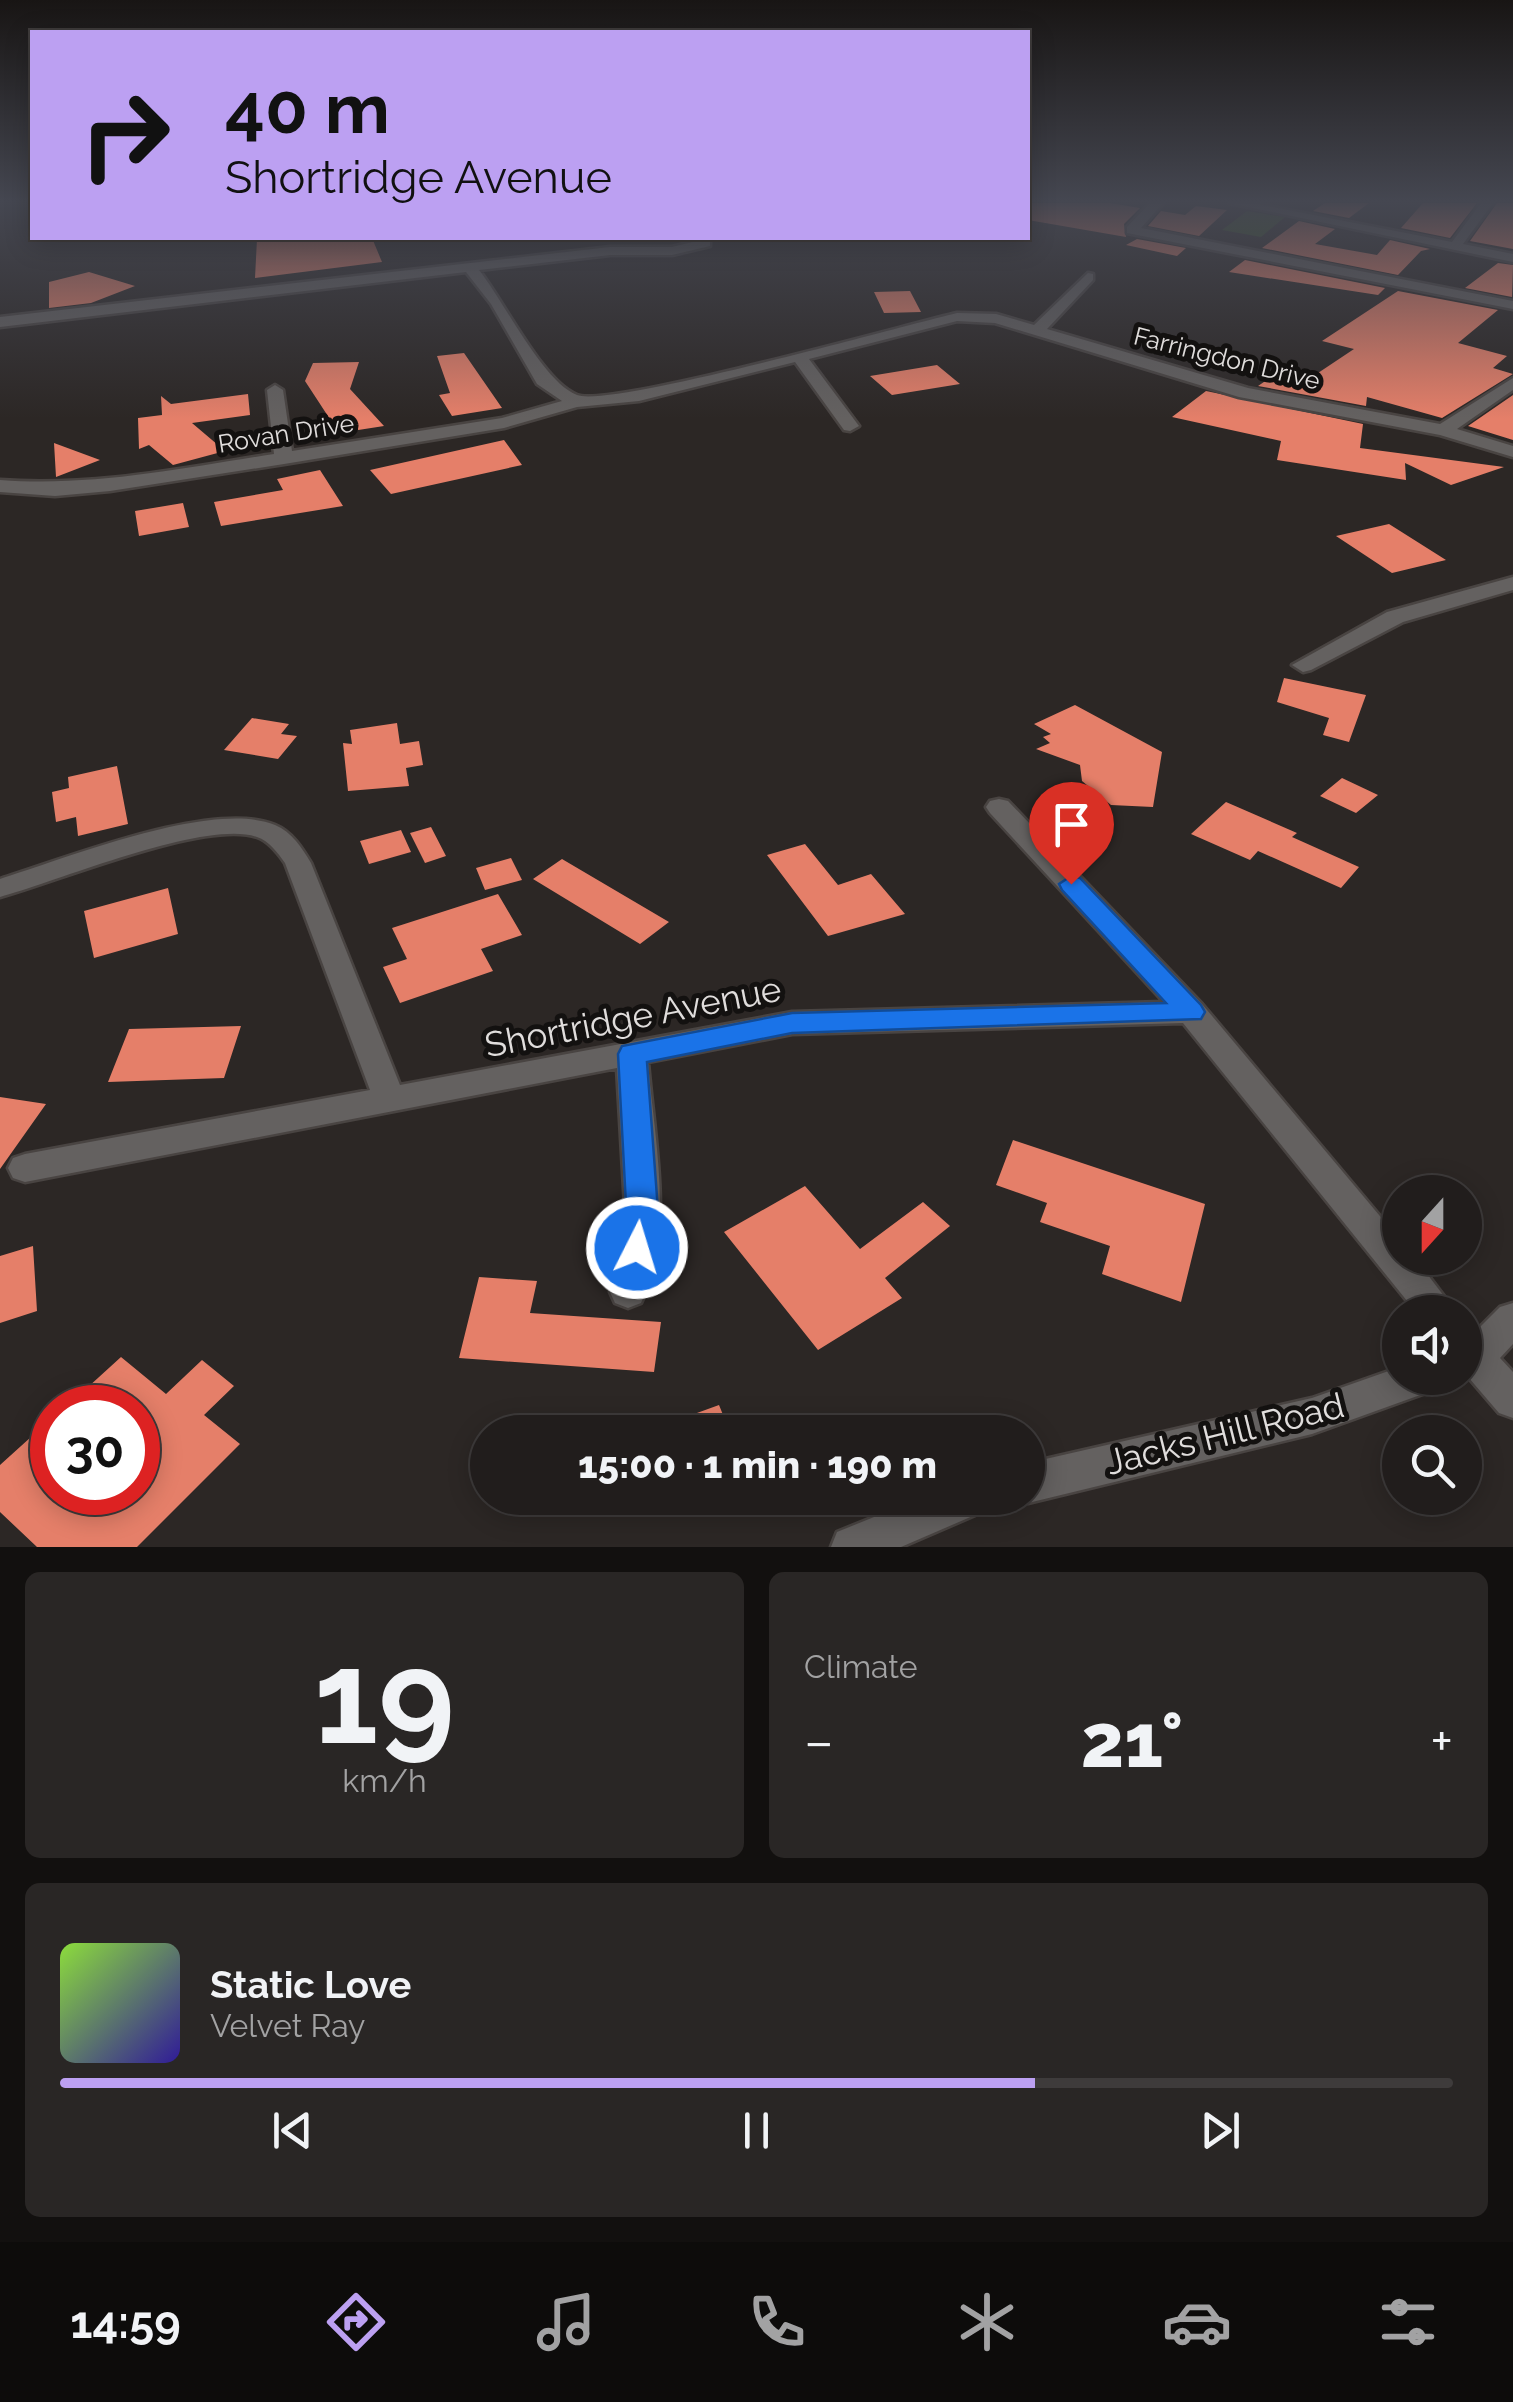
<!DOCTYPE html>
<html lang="en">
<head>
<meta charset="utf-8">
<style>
  :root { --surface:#211d1c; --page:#292625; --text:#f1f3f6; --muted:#a2a2a3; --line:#3e3b3b; --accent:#bca0f2 }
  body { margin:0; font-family:Raleway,sans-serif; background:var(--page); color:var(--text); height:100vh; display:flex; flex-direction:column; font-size:38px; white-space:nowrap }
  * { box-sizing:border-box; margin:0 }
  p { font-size:32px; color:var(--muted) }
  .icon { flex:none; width:55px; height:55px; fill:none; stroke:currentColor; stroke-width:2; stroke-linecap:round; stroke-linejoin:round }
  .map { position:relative; height:1547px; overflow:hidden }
  .details { display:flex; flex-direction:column; gap:25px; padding:25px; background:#12100f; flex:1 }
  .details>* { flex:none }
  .top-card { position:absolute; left:30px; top:30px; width:1000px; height:210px; border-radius:0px; box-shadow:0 5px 25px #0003,0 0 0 2px var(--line); background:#bca0f2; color:#111; overflow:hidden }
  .needle { width:65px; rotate:201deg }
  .tools { position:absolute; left:1382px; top:1175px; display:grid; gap:20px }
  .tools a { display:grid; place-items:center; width:100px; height:100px; border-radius:50%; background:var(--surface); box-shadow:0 5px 25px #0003,0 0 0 2px var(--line); font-size:50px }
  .speed { position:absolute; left:30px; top:1385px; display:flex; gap:20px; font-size:50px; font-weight:700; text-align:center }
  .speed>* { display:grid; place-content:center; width:130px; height:130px; border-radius:50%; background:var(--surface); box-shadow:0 5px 25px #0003,0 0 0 2px var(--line); line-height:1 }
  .speed .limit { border:15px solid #d22; background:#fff; color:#111 }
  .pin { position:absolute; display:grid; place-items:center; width:85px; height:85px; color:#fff; margin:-102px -42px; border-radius:50% 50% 50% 0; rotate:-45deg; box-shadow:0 0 10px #0007 }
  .pin .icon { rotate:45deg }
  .me { position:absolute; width:110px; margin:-55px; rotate:5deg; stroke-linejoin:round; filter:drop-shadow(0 0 8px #0008) }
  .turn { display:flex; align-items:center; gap:35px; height:210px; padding:0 30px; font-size:45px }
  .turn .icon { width:130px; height:130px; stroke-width:2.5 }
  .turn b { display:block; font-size:70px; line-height:85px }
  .big { font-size:75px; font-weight:800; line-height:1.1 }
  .details .card { flex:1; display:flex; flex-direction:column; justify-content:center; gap:15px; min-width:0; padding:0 35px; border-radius:15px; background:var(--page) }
  .details .dial { align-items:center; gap:0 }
  .dial b { font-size:130px; line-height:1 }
  .song { display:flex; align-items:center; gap:30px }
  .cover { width:120px; height:120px; border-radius:15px; background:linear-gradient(135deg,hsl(90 70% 55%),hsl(250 70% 35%)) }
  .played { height:10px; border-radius:5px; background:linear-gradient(90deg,var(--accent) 70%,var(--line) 70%) }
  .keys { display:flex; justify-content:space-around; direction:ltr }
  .heat { display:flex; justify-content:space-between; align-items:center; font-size:55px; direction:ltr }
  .details .tiles { flex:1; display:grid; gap:25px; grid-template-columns:1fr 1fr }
  .card:last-child { grid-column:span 2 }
  .trip { position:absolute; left:470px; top:1415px; width:575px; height:100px; border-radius:50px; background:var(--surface); box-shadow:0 5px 25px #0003,0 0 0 2px var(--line); font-weight:800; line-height:100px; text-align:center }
  .tab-bar { display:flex; height:160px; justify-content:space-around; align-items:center; background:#0d0c0b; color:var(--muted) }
  .tab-bar .icon { width:70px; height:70px }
  .tab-bar .on { color:var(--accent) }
  .tab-bar b { font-size:45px; color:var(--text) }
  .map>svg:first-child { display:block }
</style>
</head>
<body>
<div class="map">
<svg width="1513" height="1547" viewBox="0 0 1513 1547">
  <rect width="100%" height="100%" fill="#2c2725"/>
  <path fill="#385823" d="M 1247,211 L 1285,217 L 1261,237 L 1222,230 Z"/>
  <path fill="#e57f69" d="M 1028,203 L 1110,203 L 1140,208 L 1124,224 L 1126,237 L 1028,220 Z
    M 1325,203 L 1369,203 L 1349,218 L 1313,211 Z
    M 1423,203 L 1477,203 L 1450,238 L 1401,228 Z
    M 1497,203 L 1513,203 L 1513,249 L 1470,241 Z
    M 1196,206 L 1227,210 L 1199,236 L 1148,226 L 1161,211 L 1185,215 Z
    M 1299,221 L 1335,229 L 1315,244 L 1377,255 L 1390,240 L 1430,249 L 1421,251 L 1398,275 L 1262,248 Z
    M 372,238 L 382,262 L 255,278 L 257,239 Z
    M 1137,239 L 1186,248 L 1177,256 L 1126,245 Z
    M 1245,260 L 1385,288 L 1378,295 L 1229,272 Z
    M 1498,263 L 1513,265 L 1512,297 L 1465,288 Z
    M 89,272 L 135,286 L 91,303 L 49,308 L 49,282 Z
    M 910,291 L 921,312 L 884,313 L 874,292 Z
    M 1398,291 L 1498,310 L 1458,343 L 1507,356 L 1493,368 L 1513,374 L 1442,418 L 1367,397 L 1366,406 L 1258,386 L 1274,375 L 1303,383 L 1354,349 L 1322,341 Z
    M 464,353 L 502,408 L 452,416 L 439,395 L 450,393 L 437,356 Z
    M 359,362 L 350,389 L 384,426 L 339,433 L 305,381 L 313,363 Z
    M 937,365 L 960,384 L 892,395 L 870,376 Z
    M 1206,391 L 1363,424 L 1360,448 L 1504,467 L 1451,485 L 1405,463 L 1406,480 L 1277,460 L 1281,441 L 1172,417 Z
    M 248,394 L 250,415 L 192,423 L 225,451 L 173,465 L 149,445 L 139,449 L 138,418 L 162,415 L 161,396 L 171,404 Z
    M 1513,395 L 1513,440 L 1468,426 Z
    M 504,440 L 522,465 L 391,494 L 370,470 Z
    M 54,443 L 100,460 L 56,477 Z
    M 320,470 L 343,506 L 221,526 L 214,502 L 283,490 L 277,479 Z
    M 183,503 L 189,527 L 139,536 L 135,511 Z
    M 1389,524 L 1446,560 L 1392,573 L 1336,536 Z
    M 1284,678 L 1366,695 L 1349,742 L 1323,735 L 1329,718 L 1277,702 Z
    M 1075,705 L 1162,752 L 1153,807 L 1111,805 L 1082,781 L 1080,765 L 1036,749 L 1050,743 L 1043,737 L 1051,734 L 1034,724 Z
    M 252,718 L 289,724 L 281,734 L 297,736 L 278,759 L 224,750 Z
    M 397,723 L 400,744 L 419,741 L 423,765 L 406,768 L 409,786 L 348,791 L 343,743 L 352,744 L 350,730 Z
    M 117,766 L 128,824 L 78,836 L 76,817 L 56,822 L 52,792 L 69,788 L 68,777 Z
    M 1342,778 L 1378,795 L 1356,813 L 1320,796 Z
    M 1226,802 L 1297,833 L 1292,837 L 1359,867 L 1341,888 L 1258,851 L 1250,860 L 1191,834 Z
    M 431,827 L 446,856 L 425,863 L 410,833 Z
    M 401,830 L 411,852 L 369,864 L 360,841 Z
    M 805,844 L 838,885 L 871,874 L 905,914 L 828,936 L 767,855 Z
    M 511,858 L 522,880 L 485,890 L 476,868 Z
    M 562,859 L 669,922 L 640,944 L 533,879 Z
    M 168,888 L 178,934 L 94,958 L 84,911 Z
    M 498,894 L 522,935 L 481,949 L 493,971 L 400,1003 L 383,967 L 407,959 L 392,928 Z
    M 241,1026 L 224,1078 L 108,1082 L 129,1029 Z
    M 0,1097 L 46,1104 L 0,1169 Z
    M 1013,1140 L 1205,1204 L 1181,1302 L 1102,1274 L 1110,1246 L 1040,1222 L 1047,1203 L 996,1185 Z
    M 805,1186 L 860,1249 L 923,1202 L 950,1226 L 885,1278 L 902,1298 L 818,1350 L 724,1232 Z
    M 33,1246 L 37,1311 L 0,1323 L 0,1256 Z
    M 479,1277 L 537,1281 L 530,1313 L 661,1322 L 654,1372 L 459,1358 Z
    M 121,1357 L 166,1394 L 202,1360 L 234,1386 L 204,1415 L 240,1444 L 137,1547 L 37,1547 L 0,1512 L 0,1465 L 52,1418 L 52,1492 L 138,1492 L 138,1408 L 65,1408 Z
    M 719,1405 L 730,1432 L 651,1432 L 650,1430 Z"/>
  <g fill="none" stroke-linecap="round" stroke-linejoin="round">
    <defs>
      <path id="minor" d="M 1150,203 L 1163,203 L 1141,228 L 1513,301 L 1513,309 L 1127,233 L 1127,227 Z
        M 1229,203 L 1252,203 L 1452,242 L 1481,203 L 1493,203 L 1463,244 L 1513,254 L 1513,262 Z
        M 705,239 L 710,240 L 710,246 L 672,255 L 610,255 L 479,270 C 505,303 543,382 577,395 C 610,408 902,326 957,313 L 996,314 L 1034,325 L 1088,273 L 1093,274 L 1093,280 L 1047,329 L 1248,388 L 1440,424 L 1513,378 L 1513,390 L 1457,429 L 1513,446 L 1513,457 L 1440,435 L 1239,397 L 995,323 L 957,321 L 809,359 L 859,426 L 850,431 L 844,430 L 795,362 L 639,401 L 577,407 L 504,428 L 284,464 L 110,491 L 55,496 L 0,492 L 0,480 C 93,487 183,468 274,454 L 267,390 L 275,385 L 283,390 L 292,451 L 502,418 L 562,401 L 537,384 L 491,304 L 466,272 L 0,327 L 0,317 L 610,247 L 672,247 Z
        M 1513,577 L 1513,590 L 1403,622 L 1311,670 L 1303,672 L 1292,665 L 1387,612 Z
        M 999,799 L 1008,801 L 1202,1004 L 1400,1240 L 1400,1258 L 1415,1258 L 1456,1312 L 1416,1312 L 1183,1023 L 792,1034 L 648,1062 C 654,1139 675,1231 641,1303 L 628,1308 L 615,1303 L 610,1292 L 626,1224 L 617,1068 L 25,1182 L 13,1178 L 8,1168 L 13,1158 L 25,1154 L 370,1090 L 285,863 C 278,853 269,841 257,837 C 205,819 56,882 0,897 L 0,879 C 65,859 213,799 275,825 C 292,832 302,848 311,863 L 400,1085 L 792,1012 L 1164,1002 L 990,813 L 986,807 L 990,801 Z
        M 1513,1303 L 1513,1344 L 1500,1358 L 1513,1372 L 1513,1418 L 1499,1413 L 1469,1378 L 1460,1378 L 1465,1378 L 1465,1328 L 1475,1332 L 1500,1307 Z
        M 1400,1367 L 1400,1378 L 1439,1378 L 1434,1390 L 1312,1434 L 1028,1503 L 1015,1498 L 1028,1498 L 1028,1463 L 1312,1398 Z
        M 921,1498 L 988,1498 L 982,1512 L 901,1547 L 831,1547 L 837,1532 Z"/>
    </defs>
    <use href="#minor" stroke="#494442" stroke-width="5"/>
    <use href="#minor" fill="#646160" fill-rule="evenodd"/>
  </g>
  <linearGradient id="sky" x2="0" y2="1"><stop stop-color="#181514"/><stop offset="0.48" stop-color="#454751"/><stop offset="1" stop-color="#454751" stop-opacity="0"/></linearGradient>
  <rect width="1513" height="419" fill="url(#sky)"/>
  <path fill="#1a73e8" stroke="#114b97" stroke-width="2.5" d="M 1071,876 L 1080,878 L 1201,1005 L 1205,1012 L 1201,1019 L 792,1033 L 647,1062 L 659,1224 L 649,1258 L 637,1262 L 626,1258 L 621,1248 L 627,1224 L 618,1054 L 622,1046 L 792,1013 L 1166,1003 L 1062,890 L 1059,884 Z"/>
  <g text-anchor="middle" stroke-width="10" stroke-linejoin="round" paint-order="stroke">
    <g font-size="25" fill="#e0dddc" stroke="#131110">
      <text transform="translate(1227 358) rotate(14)" y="9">Farringdon Drive</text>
      <text transform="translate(286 433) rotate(-9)" y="9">Rovan Drive</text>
    </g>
    <g font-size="35" fill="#e0dddc" stroke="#131110">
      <text transform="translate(633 1017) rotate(-11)" y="12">Shortridge Avenue</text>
      <text transform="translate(1225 1434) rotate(-14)" y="12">Jacks Hill Road</text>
    </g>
  </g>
</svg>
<div class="tools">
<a><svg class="needle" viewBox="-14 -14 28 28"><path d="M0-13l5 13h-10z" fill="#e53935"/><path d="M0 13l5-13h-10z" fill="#a2a2a3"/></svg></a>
<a><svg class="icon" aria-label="sound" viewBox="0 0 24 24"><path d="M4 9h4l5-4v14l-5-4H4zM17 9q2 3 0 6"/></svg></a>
<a><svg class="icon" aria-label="search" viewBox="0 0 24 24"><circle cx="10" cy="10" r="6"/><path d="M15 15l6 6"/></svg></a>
</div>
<div class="speed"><div class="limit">30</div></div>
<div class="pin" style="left:1071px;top:884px;background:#d93025"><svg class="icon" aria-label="arrive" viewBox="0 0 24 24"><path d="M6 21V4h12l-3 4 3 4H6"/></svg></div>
<svg class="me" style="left:637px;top:1248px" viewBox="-20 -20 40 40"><circle r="17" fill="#1a73e8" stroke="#fff" stroke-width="3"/><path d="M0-11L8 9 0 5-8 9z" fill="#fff"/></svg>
<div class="trip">15:00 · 1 min · 190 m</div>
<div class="top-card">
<div class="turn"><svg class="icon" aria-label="right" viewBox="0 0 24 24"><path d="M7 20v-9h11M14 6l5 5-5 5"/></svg><div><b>40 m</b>Shortridge Avenue</div></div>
</div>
</div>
<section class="details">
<div class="tiles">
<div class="card dial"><b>19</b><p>km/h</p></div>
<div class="card"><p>Climate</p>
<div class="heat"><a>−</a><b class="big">21°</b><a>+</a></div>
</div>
<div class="card">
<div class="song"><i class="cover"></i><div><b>Static Love</b><p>Velvet Ray</p></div></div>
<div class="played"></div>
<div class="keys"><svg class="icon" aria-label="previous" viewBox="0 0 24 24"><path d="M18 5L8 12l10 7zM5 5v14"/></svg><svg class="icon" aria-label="pause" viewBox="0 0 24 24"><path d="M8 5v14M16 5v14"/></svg><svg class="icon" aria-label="next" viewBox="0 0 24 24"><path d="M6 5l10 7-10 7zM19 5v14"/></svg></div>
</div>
</div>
</section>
<nav class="tab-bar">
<b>14:59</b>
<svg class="icon on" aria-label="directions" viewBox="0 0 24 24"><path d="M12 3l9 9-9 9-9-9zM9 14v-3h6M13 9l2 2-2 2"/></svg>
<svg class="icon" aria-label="music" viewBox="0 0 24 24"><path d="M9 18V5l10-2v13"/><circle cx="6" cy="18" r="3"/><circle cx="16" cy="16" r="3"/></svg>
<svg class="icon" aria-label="phone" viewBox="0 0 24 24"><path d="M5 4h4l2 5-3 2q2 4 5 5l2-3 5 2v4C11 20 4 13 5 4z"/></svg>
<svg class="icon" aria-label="climate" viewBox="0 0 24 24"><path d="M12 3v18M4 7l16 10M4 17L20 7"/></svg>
<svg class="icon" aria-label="car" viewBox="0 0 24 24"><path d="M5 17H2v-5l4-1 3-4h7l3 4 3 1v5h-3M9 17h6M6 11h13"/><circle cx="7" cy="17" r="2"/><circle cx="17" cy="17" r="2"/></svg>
<svg class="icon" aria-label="filters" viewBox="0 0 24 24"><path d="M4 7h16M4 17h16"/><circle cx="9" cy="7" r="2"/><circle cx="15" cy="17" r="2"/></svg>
</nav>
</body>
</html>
